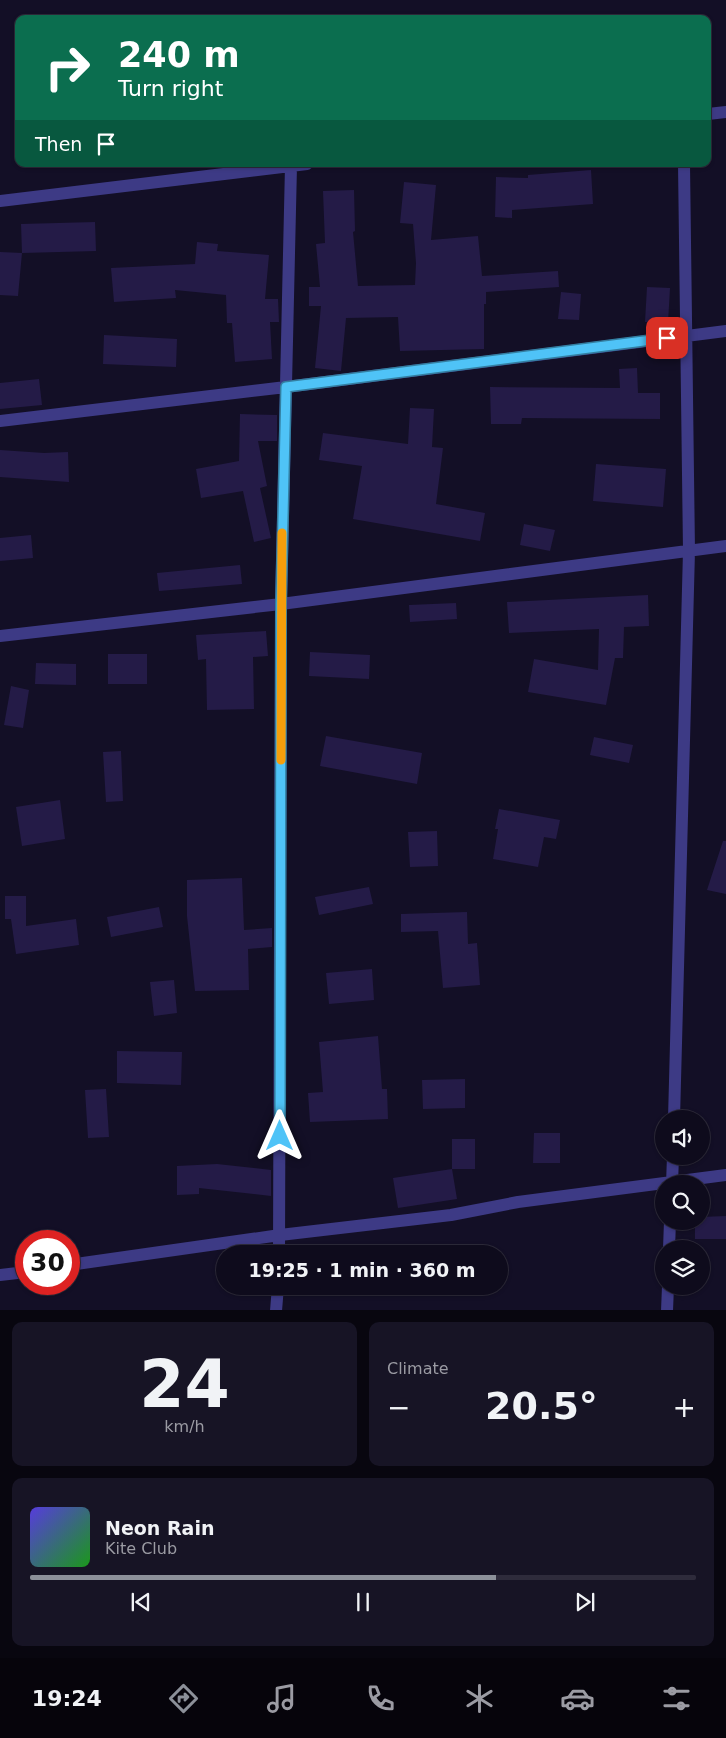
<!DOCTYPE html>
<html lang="en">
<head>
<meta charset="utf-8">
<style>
  :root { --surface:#0e0b1c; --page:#171425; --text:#f1f3f6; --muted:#9b9ba3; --line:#2e2b3b; --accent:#8c9099 }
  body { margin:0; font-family:"DejaVu Sans",sans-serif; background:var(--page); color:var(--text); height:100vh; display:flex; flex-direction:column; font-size:19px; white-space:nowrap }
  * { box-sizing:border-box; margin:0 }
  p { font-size:16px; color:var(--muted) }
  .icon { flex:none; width:28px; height:28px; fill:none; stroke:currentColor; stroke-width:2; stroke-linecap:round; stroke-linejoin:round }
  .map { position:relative; height:1310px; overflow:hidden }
  .side { display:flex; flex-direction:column; gap:12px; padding:12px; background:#08060f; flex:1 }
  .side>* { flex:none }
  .top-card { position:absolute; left:15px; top:15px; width:696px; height:152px; border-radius:10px; box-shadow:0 1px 4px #0004,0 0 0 1px var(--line); background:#0b6e4f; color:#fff; overflow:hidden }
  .buttons { position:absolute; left:655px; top:1110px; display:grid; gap:10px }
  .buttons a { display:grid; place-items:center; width:55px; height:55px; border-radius:50%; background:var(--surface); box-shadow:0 1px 4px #0004,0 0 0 1px var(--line); font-size:25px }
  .speed { position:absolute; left:15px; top:1230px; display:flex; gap:10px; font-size:25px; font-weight:700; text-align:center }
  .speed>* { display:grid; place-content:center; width:65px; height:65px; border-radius:50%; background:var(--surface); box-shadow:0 1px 4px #0004,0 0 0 1px var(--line); line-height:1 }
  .speed .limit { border:8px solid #d22; background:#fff; color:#111 }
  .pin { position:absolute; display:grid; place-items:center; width:42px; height:42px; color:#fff; margin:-21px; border-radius:10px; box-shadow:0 2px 8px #0006 }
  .me { position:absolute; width:55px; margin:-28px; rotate:0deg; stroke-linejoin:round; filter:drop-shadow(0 0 4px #0008) }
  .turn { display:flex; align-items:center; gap:18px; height:105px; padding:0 20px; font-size:22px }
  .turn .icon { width:65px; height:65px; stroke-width:2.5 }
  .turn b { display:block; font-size:35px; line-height:42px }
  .then { display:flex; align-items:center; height:48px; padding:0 20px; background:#0003; gap:10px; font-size:19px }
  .big { font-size:38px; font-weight:700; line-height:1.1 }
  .side .widget { flex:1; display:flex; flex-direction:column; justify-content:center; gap:8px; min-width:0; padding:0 18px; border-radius:10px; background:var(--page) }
  .side .dial { align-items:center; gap:0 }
  .dial b { font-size:65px; line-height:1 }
  .song { display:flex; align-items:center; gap:15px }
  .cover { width:60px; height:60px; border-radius:8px; background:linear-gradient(135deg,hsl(250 70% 55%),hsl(120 70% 35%)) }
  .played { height:5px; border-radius:2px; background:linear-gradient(90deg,var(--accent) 70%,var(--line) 70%) }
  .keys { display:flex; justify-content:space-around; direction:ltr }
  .heat { display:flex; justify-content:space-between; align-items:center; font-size:28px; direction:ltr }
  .side .tiles { flex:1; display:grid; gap:12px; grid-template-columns:1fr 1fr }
  .widget:last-child { grid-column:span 2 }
  .trip { position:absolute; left:216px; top:1245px; width:292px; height:50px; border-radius:25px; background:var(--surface); box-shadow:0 1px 4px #0004,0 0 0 1px var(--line); font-weight:700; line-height:50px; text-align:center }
  .menu { display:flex; height:80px; justify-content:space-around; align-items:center; background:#06040b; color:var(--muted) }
  .menu .icon { width:35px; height:35px }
  .menu .selected { color:var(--accent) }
  .menu b { font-size:22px; color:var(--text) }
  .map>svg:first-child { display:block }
</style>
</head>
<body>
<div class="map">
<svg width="726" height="1311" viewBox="0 0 726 1311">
  <rect width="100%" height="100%" fill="#130f26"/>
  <path fill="#241b47" d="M 591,170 L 593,204 L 512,210 L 512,218 L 495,217 L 496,177 L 528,178 L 528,175 Z
    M 404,182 L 436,185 L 431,240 L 478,236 L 482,276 L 558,271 L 559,287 L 486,292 L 486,304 L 484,304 L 484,349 L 400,351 L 398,317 L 346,318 L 341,371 L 315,368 L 321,306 L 309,306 L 309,287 L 320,287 L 316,244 L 325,243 L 323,191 L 354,190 L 355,231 L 353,232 L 358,286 L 415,285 L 416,263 L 413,224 L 400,223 Z
    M 95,222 L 96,251 L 22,253 L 21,224 Z
    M 197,242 L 218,244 L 217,251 L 269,255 L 265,299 L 278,299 L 279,322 L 270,322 L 272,359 L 235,362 L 232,323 L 227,323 L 226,295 L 175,290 L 176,298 L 114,302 L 111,268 L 195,264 Z
    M 0,252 L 22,253 L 18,296 L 0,295 Z
    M 647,287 L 670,288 L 668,323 L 645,322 Z
    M 561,292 L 581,294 L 579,320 L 558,319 Z
    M 104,335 L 177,339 L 176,367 L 103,364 Z
    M 637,368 L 638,393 L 660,393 L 660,419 L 522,418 L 521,424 L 491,424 L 490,387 L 620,388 L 619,369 Z
    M 39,379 L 42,405 L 0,409 L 0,383 Z
    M 410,408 L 434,409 L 432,447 L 443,448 L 436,504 L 485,513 L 480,541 L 353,519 L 362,466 L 319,460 L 323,433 L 408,444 Z
    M 240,414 L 277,415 L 277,441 L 258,441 L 267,486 L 260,488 L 271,538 L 254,542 L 243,491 L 201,498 L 196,469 L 239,461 Z
    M 0,450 L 44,453 L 68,452 L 69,482 L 0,477 Z
    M 596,464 L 666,469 L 663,507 L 593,501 Z
    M 524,524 L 555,530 L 550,551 L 520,545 Z
    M 31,535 L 33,558 L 0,561 L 0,538 Z
    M 240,565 L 242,584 L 159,591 L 157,573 Z
    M 648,595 L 649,626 L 624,627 L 623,658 L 615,658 L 606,705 L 528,692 L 534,659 L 598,670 L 599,629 L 509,633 L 507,602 Z
    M 456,603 L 457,619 L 410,622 L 409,605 Z
    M 266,631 L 268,656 L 253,657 L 254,709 L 207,710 L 206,659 L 198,660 L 196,635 Z
    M 310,652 L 370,655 L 369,679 L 309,676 Z
    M 108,654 L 147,654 L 147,684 L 108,684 Z
    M 36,663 L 76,664 L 76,685 L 35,684 Z
    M 11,686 L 29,690 L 23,728 L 4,725 Z
    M 326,736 L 422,753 L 417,784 L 320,766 Z
    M 594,737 L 633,745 L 629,763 L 590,755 Z
    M 121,751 L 123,801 L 106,802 L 103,752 Z
    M 60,800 L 65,839 L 22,846 L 16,807 Z
    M 499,809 L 560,820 L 556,839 L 544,837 L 538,867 L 493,859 L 498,829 L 495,829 Z
    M 437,831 L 438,866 L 410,867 L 408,832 Z
    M 723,841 L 726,841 L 726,894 L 707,890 Z
    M 242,878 L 244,930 L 272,928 L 272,947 L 248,949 L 249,990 L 195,991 L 187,916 L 187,880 Z
    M 369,887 L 373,904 L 319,915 L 315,897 Z
    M 5,896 L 26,896 L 26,926 L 76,919 L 79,945 L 16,954 L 11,919 L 5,919 Z
    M 159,907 L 163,927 L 111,937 L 107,917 Z
    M 467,912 L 468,944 L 477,943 L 480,985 L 443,988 L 438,931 L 401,932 L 401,914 Z
    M 372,969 L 374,1000 L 329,1004 L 326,973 Z
    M 174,980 L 177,1013 L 154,1016 L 150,982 Z
    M 378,1036 L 382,1089 L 387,1089 L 388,1119 L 310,1122 L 308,1093 L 323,1092 L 319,1042 Z
    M 117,1051 L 182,1052 L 181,1085 L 117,1083 Z
    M 465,1079 L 465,1108 L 423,1109 L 422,1080 Z
    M 106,1089 L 109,1137 L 88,1138 L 85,1090 Z
    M 534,1133 L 560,1133 L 560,1163 L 533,1163 Z
    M 452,1139 L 475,1139 L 475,1169 L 452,1169 Z
    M 217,1164 L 271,1170 L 271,1196 L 199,1188 L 199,1194 L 177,1195 L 177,1166 Z
    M 452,1169 L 457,1199 L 398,1208 L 393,1178 Z
    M 726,1216 L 726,1239 L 695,1239 L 695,1221 L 701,1221 L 701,1217 Z"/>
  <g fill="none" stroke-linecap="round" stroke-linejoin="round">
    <path stroke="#3d3a85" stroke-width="12" d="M 708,114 L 726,112
      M 0,201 L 307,164
      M 0,421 L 286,387 L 726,331
      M 0,636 L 281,604 L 726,546
      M 674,1119 L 689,551 L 684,164
      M 672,1184 L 673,1156
      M 669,1249 L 670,1221
      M 279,1254 L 281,604 L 291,166
      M 69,1265 L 280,1235 L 451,1215 L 518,1202 L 726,1175
      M 0,1275 L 26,1272
      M 276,1311 L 278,1286
      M 667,1311 L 668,1286"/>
  </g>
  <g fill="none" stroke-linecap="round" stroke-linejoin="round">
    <defs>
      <path id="route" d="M 280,1136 L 281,604 L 286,387 L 667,338"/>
    </defs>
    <use href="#route" stroke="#337fa1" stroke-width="12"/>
    <use href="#route" stroke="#4fc3f7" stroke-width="9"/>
    <path stroke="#f59e0b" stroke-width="9" d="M 281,760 L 282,533"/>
  </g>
</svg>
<div class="buttons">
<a><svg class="icon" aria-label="sound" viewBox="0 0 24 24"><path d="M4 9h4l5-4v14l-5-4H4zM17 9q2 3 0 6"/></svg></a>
<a><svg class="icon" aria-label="search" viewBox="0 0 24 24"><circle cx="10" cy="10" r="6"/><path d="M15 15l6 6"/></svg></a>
<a><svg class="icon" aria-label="layers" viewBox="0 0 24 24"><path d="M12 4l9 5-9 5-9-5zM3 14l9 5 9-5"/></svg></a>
</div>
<div class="speed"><div class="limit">30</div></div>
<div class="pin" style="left:667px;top:338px;background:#d93025"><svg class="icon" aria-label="arrive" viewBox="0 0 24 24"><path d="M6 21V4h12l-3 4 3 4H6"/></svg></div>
<svg class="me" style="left:280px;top:1136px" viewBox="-20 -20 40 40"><path d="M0-17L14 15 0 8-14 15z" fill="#4fc3f7" stroke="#fff" stroke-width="4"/></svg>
<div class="trip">19:25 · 1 min · 360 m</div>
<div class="top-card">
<div class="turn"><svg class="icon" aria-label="right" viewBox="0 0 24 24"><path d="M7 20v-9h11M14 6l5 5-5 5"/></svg><div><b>240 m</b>Turn right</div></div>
<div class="then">Then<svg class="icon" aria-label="arrive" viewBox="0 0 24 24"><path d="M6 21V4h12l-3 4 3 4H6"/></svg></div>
</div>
</div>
<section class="side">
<div class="tiles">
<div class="widget dial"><b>24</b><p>km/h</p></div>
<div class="widget"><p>Climate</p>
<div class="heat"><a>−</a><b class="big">20.5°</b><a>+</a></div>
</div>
<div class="widget">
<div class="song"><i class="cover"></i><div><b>Neon Rain</b><p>Kite Club</p></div></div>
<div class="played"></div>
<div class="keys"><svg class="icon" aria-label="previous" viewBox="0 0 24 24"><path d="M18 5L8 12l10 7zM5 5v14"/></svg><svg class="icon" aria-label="pause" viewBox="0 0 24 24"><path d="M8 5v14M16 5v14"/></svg><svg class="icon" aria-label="next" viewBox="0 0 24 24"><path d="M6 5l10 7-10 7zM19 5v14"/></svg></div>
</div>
</div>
</section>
<nav class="menu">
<b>19:24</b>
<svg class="icon selected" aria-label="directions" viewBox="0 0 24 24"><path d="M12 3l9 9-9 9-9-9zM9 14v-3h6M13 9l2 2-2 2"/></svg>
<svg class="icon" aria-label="music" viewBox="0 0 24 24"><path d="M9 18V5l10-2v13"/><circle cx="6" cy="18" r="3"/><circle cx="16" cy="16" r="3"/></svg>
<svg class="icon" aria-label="phone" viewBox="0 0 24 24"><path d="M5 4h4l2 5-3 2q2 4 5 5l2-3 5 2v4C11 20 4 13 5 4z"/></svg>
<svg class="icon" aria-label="climate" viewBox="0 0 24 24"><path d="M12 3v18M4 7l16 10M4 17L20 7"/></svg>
<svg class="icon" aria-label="car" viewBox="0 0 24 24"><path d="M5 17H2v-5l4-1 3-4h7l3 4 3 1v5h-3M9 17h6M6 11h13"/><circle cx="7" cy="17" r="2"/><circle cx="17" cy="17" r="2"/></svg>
<svg class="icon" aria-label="filters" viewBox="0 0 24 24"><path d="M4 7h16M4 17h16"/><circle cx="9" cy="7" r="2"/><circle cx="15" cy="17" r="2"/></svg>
</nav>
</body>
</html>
